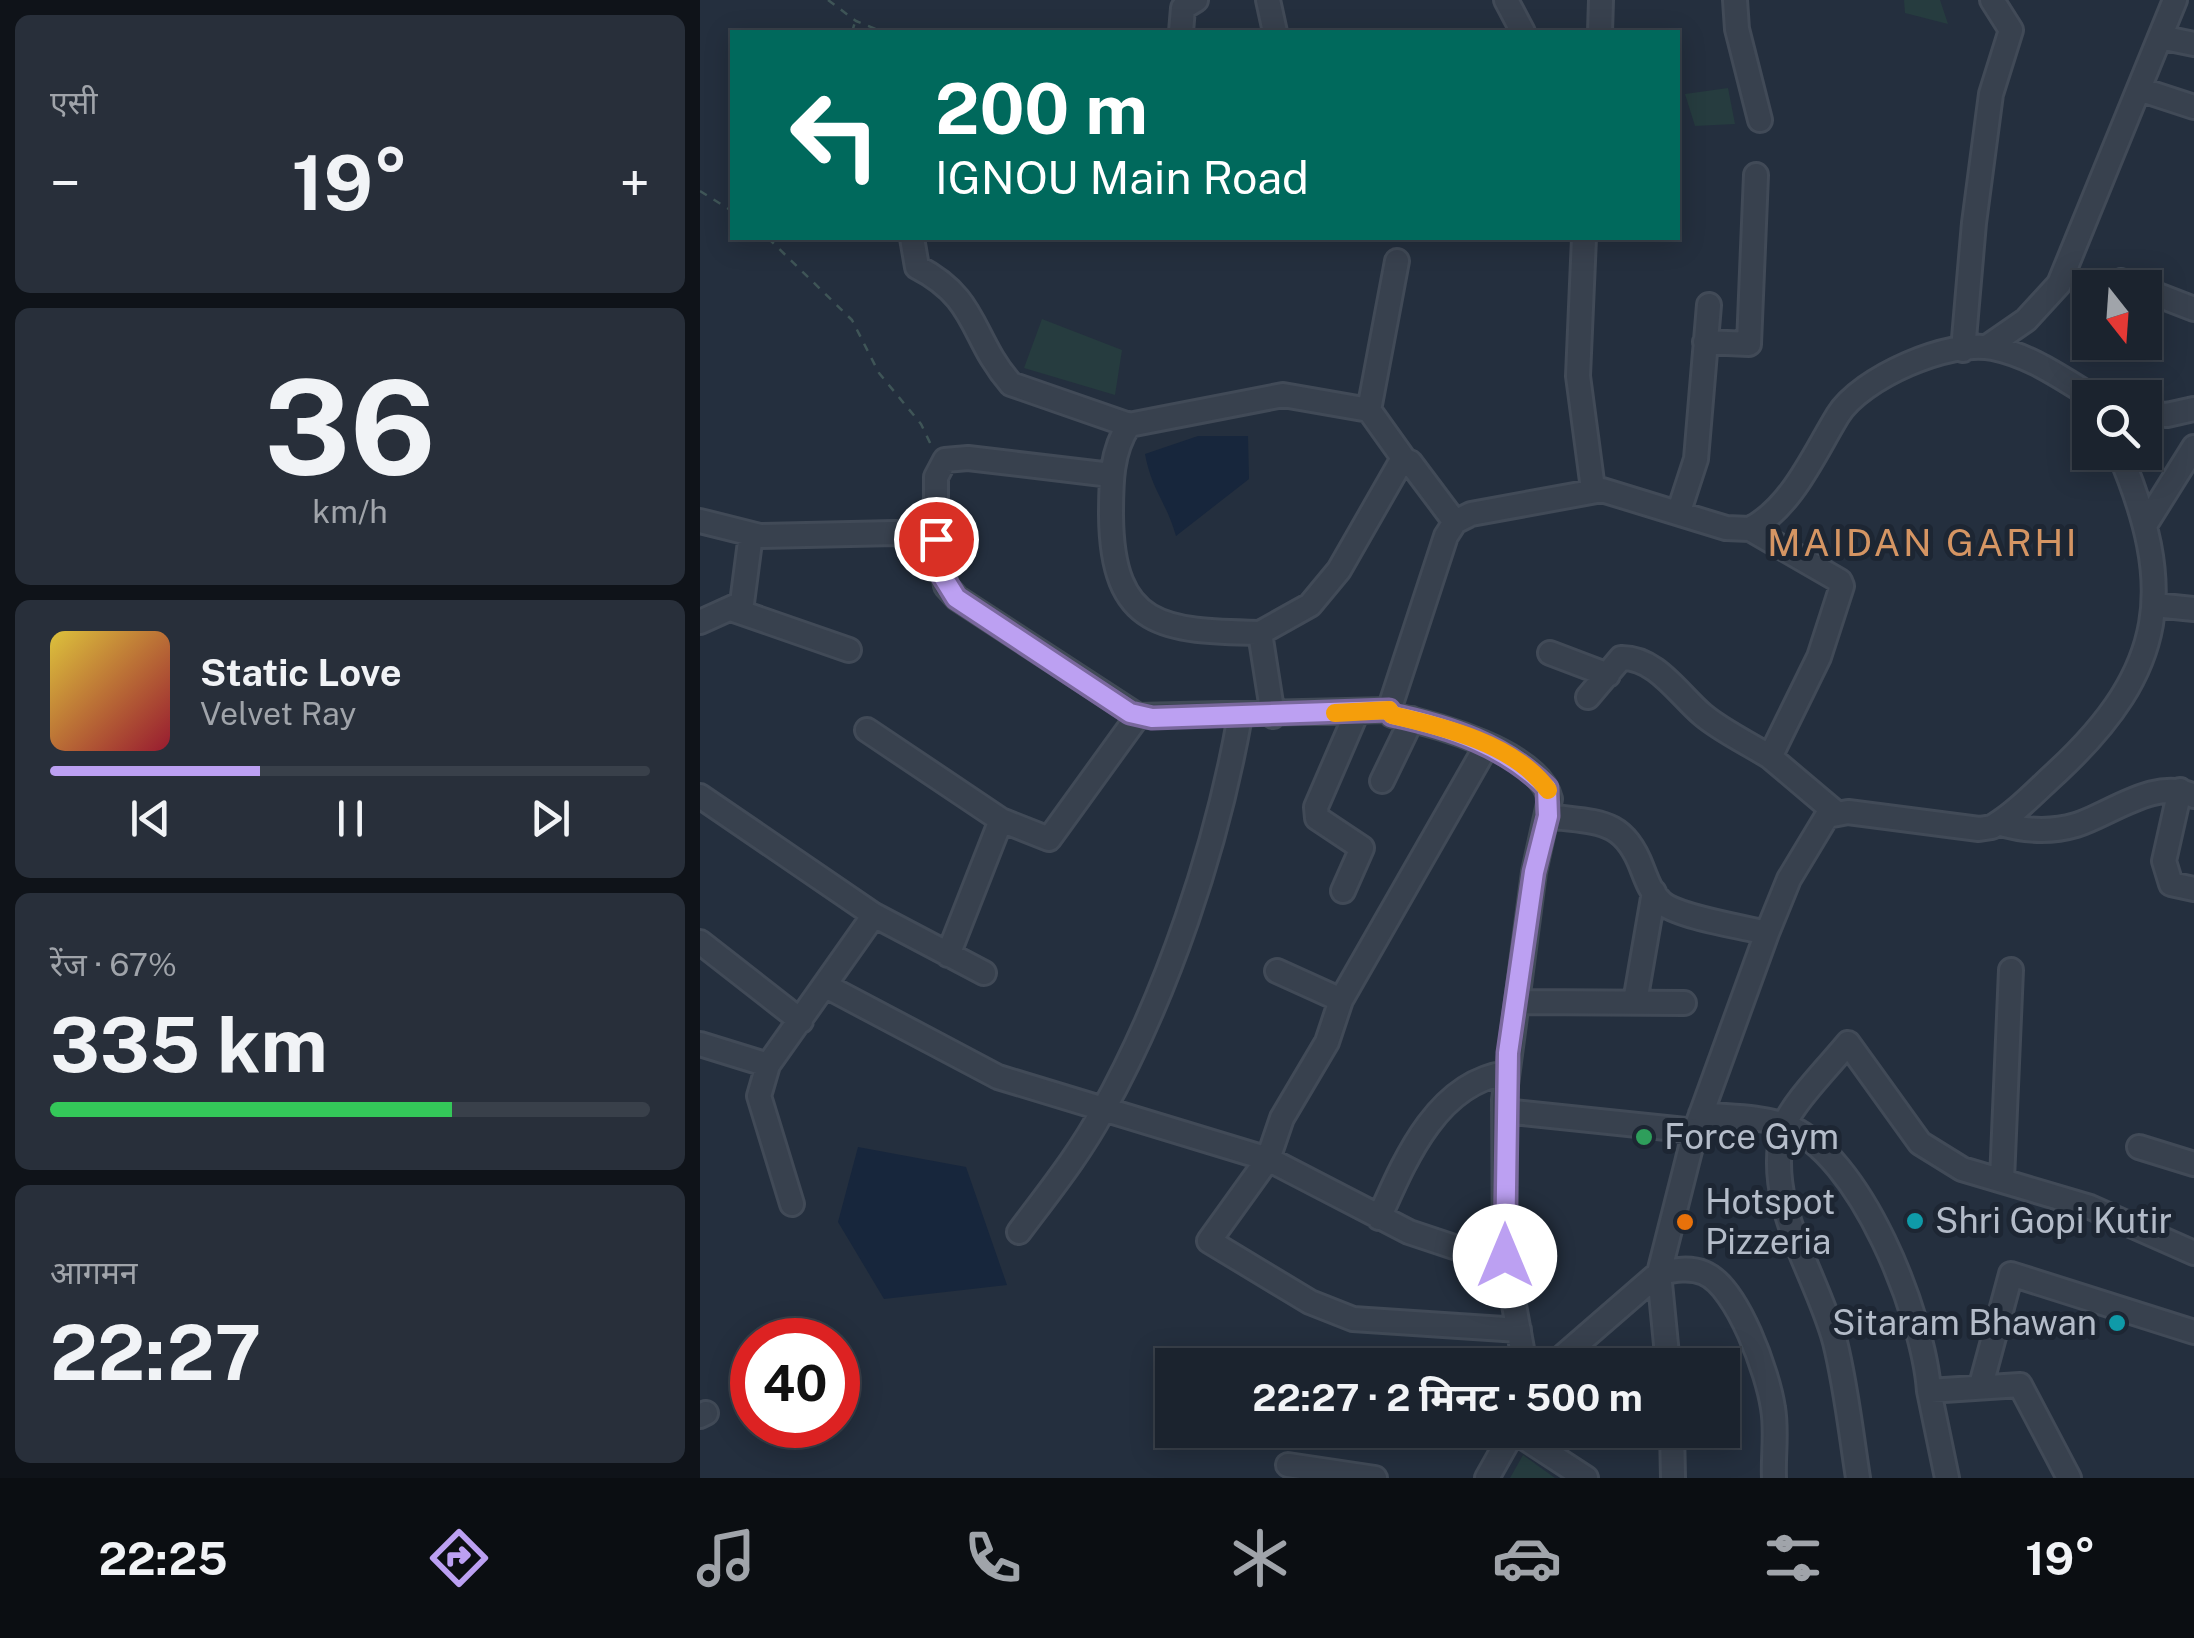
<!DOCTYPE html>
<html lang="hi">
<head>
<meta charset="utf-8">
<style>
  :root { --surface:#1b232e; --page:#282f3a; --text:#f1f3f6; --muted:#a0a4aa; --line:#39404a; --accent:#bca0f2 }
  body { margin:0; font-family:"Public Sans","Noto Sans Devanagari",sans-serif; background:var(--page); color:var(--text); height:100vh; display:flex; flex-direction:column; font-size:38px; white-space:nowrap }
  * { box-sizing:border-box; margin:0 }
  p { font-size:32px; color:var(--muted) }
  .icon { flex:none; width:55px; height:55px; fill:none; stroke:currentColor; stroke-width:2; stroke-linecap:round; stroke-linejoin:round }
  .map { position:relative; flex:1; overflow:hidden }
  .sheet { display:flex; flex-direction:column; gap:15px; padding:15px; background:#0f1319; width:700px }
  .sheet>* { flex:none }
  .hud { position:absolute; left:30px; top:30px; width:950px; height:210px; border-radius:0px; box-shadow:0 5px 25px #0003,0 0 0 2px var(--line); background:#00695c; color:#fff; overflow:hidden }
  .needle { width:65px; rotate:163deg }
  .tools { position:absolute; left:1372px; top:270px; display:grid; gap:20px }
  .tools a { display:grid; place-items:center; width:90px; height:90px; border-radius:0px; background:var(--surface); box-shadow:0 5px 25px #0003,0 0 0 2px var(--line); font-size:50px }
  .speed { position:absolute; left:30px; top:1318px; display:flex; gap:20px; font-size:50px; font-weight:700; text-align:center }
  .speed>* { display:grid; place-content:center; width:130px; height:130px; border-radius:50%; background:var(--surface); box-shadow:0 5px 25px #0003,0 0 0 2px var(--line); line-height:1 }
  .speed .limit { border:15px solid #d22; background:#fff; color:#111 }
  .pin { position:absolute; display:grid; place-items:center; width:85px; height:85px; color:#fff; margin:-42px; border:5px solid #fff; border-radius:50%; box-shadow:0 2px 10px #0007 }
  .me { position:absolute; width:110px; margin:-55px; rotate:0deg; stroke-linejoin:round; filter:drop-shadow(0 0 8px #0008) }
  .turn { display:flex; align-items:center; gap:35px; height:210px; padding:0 40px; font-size:45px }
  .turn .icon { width:130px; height:130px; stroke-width:2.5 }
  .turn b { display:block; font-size:70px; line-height:85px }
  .big { font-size:75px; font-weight:700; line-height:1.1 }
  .sheet .widget { flex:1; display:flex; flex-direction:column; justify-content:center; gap:15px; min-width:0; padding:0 35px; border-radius:15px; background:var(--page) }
  .sheet .dial { align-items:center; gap:0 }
  .dial b { font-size:130px; line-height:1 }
  .song { display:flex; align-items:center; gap:30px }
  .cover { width:120px; height:120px; border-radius:15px; background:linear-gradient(135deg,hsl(50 70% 55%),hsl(350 70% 35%)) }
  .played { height:10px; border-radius:5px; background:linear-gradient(90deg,var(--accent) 35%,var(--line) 35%) }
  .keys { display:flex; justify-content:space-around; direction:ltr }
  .heat { display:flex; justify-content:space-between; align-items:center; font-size:55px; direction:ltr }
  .charge { height:15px; border-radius:8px; background:linear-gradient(90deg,#34c759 67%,var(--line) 0) }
  .trip { position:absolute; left:455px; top:1348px; width:585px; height:100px; border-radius:0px; background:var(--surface); box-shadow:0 5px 25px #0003,0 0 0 2px var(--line); font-weight:700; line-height:100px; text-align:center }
  .menu { display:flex; height:160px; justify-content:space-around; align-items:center; background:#0b0e12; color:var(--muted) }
  .menu .icon { width:70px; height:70px }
  .menu .current { color:var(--accent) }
  .menu b { font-size:45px; color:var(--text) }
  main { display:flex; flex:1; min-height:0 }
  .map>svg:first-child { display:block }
</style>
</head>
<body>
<main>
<section class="sheet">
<div class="widget"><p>एसी</p>
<div class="heat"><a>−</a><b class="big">19°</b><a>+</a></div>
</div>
<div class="widget dial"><b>36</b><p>km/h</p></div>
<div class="widget">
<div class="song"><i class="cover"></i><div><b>Static Love</b><p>Velvet Ray</p></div></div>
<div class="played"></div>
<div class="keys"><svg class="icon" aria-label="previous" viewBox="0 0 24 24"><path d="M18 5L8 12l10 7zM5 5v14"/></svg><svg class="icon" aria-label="pause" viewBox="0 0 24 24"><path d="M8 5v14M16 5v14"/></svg><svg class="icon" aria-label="next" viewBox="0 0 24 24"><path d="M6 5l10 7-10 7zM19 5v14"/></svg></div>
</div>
<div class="widget"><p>रेंज · 67%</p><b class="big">335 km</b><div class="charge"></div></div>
<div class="widget"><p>आगमन</p><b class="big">22:27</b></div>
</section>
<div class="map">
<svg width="1494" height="1478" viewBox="0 0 1494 1478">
  <rect width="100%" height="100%" fill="#242f3e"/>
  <path fill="#263c3f" d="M 1204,0 L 1240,0 L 1248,24 L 1205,13 Z
    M 1028,88 L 1035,124 L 995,126 L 985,94 Z
    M 342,319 L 422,350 L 415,395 L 324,368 Z
    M 823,1455 L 855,1478 L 810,1478 Z"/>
  <path fill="#17263c" d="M 498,436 L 548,436 L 549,479 L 476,536 C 466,501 452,491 445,454 Z
    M 158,1147 L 266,1167 L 307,1285 L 184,1299 L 138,1222 Z"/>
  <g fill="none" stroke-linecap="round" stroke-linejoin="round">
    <defs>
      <path id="minor" d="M 568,0 L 575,32
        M 806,0 L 823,32
        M 1035,0 L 1037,29 L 1060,120
        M 481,32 L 483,8 L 496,0
        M 900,32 L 901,0
        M 1460,37 L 1494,44
        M 1439,89 L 1494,107
        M 212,238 L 217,267 C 279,299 270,337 311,384 L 429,425
        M 884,238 L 878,376 L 893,489
        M 1421,281 L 1439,288
        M 1445,290 L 1494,309
        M 1005,342 L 1049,344 L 1056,175
        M 1287,347 L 1326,320 L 1359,284 L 1475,0
        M 1263,350 L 1274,223 L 1291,94 L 1311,30 L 1292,0
        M 669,410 L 697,261
        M 1445,413 L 1467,415 L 1494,409
        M 979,511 L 996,459 L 1009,305
        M 0,521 L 60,536 L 195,533 L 232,537 L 239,544 L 246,586 L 257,598 L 438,716 L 689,710
        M 1447,522 L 1494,447
        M 1050,529 L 1140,581 L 1142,586 L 1119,657 L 1070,757 L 1135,812
        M 236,539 L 236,477 L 245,460 L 268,458 L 411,475
        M 1455,605 L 1494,609
        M 34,610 L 149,650
        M 0,622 L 42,603 L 51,534
        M 560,633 C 464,631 412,629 411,515 C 411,484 411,451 429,425 L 583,395 L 669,410 L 704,459
        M 850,653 L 908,675
        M 888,697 L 921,658 C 956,657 979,695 1003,715 C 1022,731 1048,743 1070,757
        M 689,710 L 746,536 L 755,522 L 771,514 L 902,490 L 1026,528 L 1050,529 C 1092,507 1114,454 1138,415 C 1161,378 1249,339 1293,348 C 1332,356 1361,378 1395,398
        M 689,710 L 692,715 C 734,724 839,752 850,799 L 834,872 L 804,1100 L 805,1256 L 825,1365
        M 573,716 L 560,633 L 610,605 L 639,570 L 702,460 L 710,462 L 755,522
        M 167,730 L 301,820 L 248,955
        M 787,745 L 641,1000 L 627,1042 L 582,1118 L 568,1159 L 509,1241 L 610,1302 L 653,1319 L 819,1330
        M 682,781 L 712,719
        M 1480,790 L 1464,861 L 1471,884 L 1494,889
        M 0,796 L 174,915 L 284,973
        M 848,816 C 896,823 923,817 942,868 C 947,881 951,892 961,902 C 977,917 1043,927 1067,933
        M 301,820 L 349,839 L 438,716
        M 1298,823 C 1324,831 1349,833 1376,825 C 1411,814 1456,777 1494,796
        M 643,891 L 662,848 L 617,818 L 616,807 L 657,712
        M 0,942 L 101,1021
        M 577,971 L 641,1000
        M 126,986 L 298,1077 L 568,1159 L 709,1232 L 766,1251 L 805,1256
        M 817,1002 L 984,1003
        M 935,1002 L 954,892
        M 0,1044 L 68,1065
        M 804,1111 L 995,1131
        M 1001,1114 C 1028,1117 1059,1116 1084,1125 C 1161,1152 1224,1317 1229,1391 L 1320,1385 L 1369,1478
        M 1439,1147 L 1494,1164
        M 1302,1180 L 1311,970
        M 92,1204 L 59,1096 L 68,1065 L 174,915
        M 679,1218 C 704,1162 736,1083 806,1073
        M 319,1232 C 348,1193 379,1155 402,1112 C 467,996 517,847 540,716
        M 853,1365 L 959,1273 L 995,1131 L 1067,933 L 1089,879 L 1127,816 L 1148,812 L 1279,829 L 1292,827 C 1316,813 1336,791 1357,772 C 1468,669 1476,587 1419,452
        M 968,1365 L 959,1273 C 974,1270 990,1267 1004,1273 C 1038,1287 1068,1374 1073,1408 C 1077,1431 1073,1455 1074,1478
        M 1281,1385 L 1311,1274 L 1494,1332
        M 1229,1391 L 1247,1478
        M 0,1416 L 6,1413
        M 972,1430 L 973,1478
        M 814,1431 L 886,1478
        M 588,1465 L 675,1478
        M 787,1478 L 814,1430
        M 1158,1478 C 1151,1433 1146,1386 1135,1342 C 1116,1271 1064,1205 1083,1129 C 1089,1106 1132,1063 1148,1043 L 1220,1143 L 1262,1169 L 1390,1207 L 1494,1253"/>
    </defs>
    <use href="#minor" stroke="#414a57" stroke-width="28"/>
    <path stroke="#3f5557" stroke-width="2.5" stroke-dasharray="8 8" stroke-linecap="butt" d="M 128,0 L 156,21 L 183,32
      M 152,32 L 155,22
      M 0,191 L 32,211
      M 68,238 L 152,320 L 179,373 L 221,424 L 232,447"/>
    <use href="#minor" stroke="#38414e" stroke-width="22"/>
  </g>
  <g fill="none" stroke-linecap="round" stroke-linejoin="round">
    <defs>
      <path id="route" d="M 236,539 L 243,577 L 256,598 L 430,713 L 452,718 L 689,710 L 692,715 C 749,727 806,746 847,788 L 848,816 L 834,872 L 808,1053 L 805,1256"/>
    </defs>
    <use href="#route" stroke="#7a689d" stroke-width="25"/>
    <use href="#route" stroke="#bca0f2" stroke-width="18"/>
    <path stroke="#f59e0b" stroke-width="18" d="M 635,713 L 689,710 L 692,715 C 744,727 815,744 848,790"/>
  </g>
  <circle fill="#2e9e5b" stroke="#1d2633" stroke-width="4" cx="944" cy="1137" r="10"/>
  <g fill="#0f9aa8" stroke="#1d2633" stroke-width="4">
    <circle cx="1215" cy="1221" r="10"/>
    <circle cx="1417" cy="1323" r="10"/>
  </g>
  <circle fill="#e8710a" stroke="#1d2633" stroke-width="4" cx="985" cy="1222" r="10"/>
  <g text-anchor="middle" stroke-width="10" stroke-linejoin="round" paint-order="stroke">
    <g font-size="35" fill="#b4bcc9" stroke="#1d2633" text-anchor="start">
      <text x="964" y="1149">Force Gym</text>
      <text x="1005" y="1214">Hotspot<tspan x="1005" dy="40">Pizzeria</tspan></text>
      <text x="1235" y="1233">Shri Gopi Kutir</text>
      <text x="1397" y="1335" text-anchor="end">Sitaram Bhawan</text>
    </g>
    <g font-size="38" letter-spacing="2.5" fill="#d59563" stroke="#1d2633">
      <text x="1223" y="556">MAIDAN GARHI</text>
    </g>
  </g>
</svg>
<div class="tools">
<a><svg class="needle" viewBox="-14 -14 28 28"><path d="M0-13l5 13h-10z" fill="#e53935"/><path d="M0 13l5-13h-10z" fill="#a0a4aa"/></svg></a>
<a><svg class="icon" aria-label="search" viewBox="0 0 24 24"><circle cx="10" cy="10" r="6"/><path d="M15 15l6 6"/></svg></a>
</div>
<div class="speed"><div class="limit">40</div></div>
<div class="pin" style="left:236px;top:539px;background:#d93025"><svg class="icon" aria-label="arrive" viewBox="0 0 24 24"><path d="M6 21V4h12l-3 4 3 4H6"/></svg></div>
<svg class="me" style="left:805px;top:1256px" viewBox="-20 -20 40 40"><circle r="19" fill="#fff"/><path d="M0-13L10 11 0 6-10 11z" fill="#bca0f2"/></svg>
<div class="trip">22:27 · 2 मिनट · 500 m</div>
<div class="hud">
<div class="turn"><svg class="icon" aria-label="left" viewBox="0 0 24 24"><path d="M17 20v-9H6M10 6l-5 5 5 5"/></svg><div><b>200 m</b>IGNOU Main Road</div></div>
</div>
</div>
</main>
<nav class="menu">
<b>22:25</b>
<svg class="icon current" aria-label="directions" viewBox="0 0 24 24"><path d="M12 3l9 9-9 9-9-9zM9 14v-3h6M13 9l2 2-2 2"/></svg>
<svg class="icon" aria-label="music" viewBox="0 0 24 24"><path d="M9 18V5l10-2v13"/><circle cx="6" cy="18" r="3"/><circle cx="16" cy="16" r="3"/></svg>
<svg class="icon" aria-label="phone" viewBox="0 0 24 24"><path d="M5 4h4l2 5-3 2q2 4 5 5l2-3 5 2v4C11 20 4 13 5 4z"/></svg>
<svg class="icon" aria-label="climate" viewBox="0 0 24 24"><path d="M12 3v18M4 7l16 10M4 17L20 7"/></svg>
<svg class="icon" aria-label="car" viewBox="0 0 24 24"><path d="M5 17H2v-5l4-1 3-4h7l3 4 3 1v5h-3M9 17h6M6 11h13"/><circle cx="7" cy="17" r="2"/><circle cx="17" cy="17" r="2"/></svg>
<svg class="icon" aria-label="filters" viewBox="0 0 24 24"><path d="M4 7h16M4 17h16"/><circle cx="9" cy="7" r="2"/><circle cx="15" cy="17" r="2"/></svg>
<b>19°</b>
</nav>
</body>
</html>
